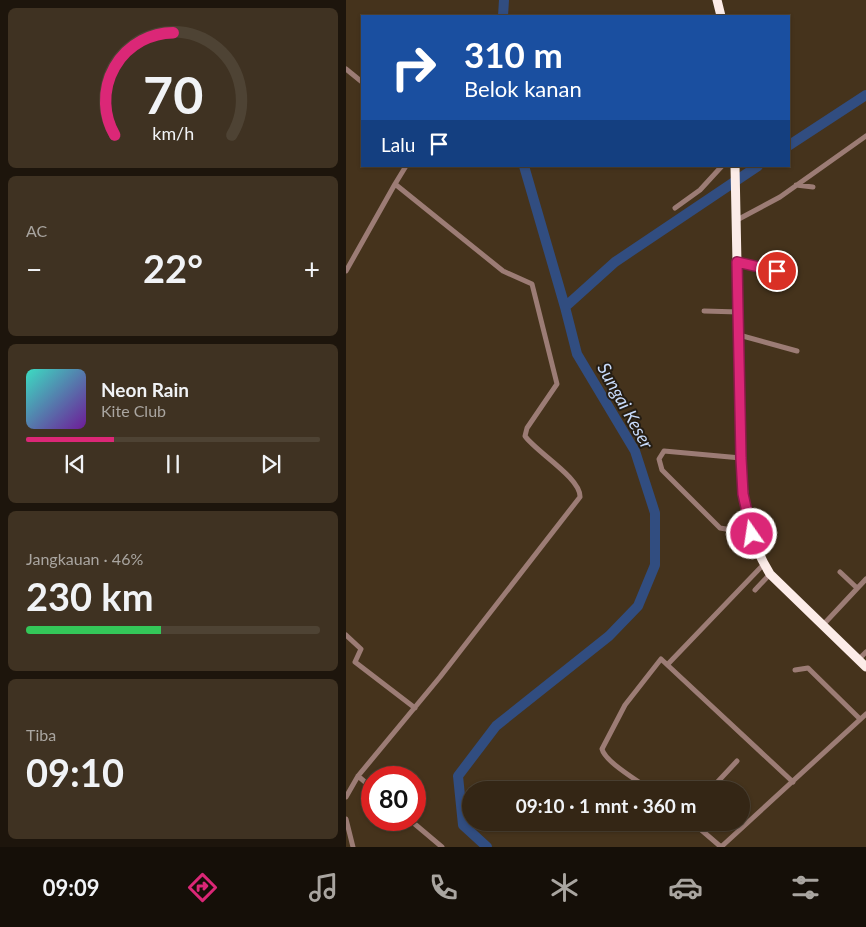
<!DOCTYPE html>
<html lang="id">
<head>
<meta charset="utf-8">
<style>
  :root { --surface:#342615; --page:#3f3222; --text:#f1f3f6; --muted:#a9a5a0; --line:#4e4334; --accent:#db2777 }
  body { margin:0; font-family:Lato,sans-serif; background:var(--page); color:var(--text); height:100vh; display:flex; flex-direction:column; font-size:19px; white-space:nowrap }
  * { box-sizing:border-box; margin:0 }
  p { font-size:16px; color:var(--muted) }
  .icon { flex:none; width:28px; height:28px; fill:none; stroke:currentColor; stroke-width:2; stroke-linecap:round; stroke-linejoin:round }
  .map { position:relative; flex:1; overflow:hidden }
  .panel { display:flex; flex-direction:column; gap:8px; padding:8px; background:#1d150c; width:346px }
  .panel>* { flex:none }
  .top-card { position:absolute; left:15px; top:15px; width:429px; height:152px; border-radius:0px; box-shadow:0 1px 4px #0004,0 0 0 1px var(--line); background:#1a4fa0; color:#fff; overflow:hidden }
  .speed { position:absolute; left:15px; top:766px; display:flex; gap:10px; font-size:25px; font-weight:700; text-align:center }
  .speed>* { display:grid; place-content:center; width:65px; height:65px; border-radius:50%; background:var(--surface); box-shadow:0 1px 4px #0004,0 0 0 1px var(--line); line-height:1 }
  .speed .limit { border:8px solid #d22; background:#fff; color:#111 }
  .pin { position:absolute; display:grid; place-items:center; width:42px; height:42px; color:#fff; margin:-21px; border:2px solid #fff; border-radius:50%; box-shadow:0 1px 5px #0007 }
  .me { position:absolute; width:55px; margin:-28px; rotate:347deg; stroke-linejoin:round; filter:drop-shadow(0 0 4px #0008) }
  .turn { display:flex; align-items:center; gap:18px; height:105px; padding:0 20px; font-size:22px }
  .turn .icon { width:65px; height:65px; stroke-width:2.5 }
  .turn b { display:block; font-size:35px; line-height:42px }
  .then { display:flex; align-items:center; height:48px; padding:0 20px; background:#0003; gap:10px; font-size:19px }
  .big { font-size:38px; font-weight:700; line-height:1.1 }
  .panel .card { flex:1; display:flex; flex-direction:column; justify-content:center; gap:8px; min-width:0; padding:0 18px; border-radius:8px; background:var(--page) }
  .panel .dial { align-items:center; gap:0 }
  .dial svg { height:130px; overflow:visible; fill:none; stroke:var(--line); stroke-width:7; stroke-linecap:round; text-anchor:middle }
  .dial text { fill:var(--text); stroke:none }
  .song { display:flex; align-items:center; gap:15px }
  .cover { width:60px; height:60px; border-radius:8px; background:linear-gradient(135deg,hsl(170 70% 55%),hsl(280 70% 35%)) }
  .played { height:5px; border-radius:2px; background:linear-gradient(90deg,var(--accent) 30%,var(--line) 30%) }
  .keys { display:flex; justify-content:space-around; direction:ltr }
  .heat { display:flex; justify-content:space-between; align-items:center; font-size:28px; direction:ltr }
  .charge { height:8px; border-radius:4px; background:linear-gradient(90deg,#34c759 46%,var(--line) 0) }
  .trip { position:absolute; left:116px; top:781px; width:288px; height:50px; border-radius:25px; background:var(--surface); box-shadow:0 1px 4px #0004,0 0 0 1px var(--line); font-weight:700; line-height:50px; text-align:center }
  .tab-bar { display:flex; height:80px; justify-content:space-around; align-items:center; background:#150f08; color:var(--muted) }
  .tab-bar .icon { width:35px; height:35px }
  .tab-bar .on { color:var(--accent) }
  .tab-bar b { font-size:22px; color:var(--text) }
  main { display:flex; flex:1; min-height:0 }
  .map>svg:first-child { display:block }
</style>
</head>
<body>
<main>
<section class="panel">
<div class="card dial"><svg viewBox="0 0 100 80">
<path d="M14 69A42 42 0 1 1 86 69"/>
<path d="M14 69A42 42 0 0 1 50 6" stroke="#db2777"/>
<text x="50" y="56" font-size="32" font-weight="700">70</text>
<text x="50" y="72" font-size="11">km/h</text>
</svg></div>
<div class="card"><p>AC</p>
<div class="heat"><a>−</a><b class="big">22°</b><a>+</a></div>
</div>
<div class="card">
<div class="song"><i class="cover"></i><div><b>Neon Rain</b><p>Kite Club</p></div></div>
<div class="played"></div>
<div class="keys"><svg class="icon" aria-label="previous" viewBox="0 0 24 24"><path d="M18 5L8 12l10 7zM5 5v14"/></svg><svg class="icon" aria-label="pause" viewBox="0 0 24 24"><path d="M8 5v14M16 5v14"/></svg><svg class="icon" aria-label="next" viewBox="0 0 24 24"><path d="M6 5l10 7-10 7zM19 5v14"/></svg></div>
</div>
<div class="card"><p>Jangkauan · 46%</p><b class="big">230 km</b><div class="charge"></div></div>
<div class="card"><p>Tiba</p><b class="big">09:10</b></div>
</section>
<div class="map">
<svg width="520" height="847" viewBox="0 0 520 847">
  <rect width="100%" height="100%" fill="#45331c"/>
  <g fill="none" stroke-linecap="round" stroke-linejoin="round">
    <path stroke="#314d80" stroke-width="10" d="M 157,16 L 158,0
      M 442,146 L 520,95
      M 178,166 L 219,307
      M 141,847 L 117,825 L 112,776 L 150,726 L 263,636 L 292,606 L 309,565 L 309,513 L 289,451 L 231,354 L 219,307 L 269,262 L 412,166"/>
    <path stroke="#9c7c75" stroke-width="5" d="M 0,69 L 16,82
      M 450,185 L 467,187
      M 329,208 L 354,190 L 376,166
      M 391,220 L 434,197 L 520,136
      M 391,262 L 431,271
      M 0,271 L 49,184
      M 358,311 L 393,312
      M 393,335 L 451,351
      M 395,458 L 318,451 L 313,459 L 316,470 L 374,528 L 386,530 L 403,523
      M 494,572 L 511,588
      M 409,590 L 424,574
      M 476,626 L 520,579
      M 0,635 L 15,649 L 9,662 L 69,708
      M 512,660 L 520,652
      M 322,664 L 418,564
      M 449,670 L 462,668 L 514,719
      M 12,776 L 26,788
      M 304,790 C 293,781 259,762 256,749 L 279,705 L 315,659 L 447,782
      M 364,790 L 391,761
      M 0,797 L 12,776 L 94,677 L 234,497 C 235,478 190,452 179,436 L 181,428 L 211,384 L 186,284 L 157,271 L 49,184 L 60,166
      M 0,819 L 7,847
      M 64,820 L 96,847
      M 346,822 L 375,847
      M 375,847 L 520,714"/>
    <path stroke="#fcece8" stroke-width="9" d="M 371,0 L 375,16
      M 389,166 L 395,458 C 397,499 402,539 424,574 L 520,667"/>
  </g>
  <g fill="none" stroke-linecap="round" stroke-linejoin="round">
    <defs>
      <path id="route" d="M 406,534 L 397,494 L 395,458 L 391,262 L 431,271"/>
    </defs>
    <use href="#route" stroke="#8e194d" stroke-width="12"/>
    <use href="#route" stroke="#db2777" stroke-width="9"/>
  </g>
  <g text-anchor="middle" stroke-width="4" stroke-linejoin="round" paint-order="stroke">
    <g font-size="18" font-style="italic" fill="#c8dbfb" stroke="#251d13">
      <text transform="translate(279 406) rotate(61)" y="6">Sungai Keser</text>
    </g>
  </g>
</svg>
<div class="speed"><div class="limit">80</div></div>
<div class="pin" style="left:431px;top:271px;background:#d93025"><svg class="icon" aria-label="arrive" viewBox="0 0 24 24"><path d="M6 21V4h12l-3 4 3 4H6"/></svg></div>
<svg class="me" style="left:406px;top:534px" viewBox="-20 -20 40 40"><circle r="17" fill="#db2777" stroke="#fff" stroke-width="3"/><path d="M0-11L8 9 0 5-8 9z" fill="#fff"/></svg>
<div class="trip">09:10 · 1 mnt · 360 m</div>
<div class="top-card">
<div class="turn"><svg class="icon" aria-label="right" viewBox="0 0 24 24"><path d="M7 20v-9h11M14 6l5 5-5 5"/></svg><div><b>310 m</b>Belok kanan</div></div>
<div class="then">Lalu<svg class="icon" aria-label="arrive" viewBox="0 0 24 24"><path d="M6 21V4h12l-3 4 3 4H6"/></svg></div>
</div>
</div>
</main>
<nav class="tab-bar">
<b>09:09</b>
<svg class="icon on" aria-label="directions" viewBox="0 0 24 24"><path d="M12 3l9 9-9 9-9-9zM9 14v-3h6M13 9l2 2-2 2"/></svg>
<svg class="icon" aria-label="music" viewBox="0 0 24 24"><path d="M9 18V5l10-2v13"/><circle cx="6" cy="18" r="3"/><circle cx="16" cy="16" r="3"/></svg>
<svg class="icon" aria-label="phone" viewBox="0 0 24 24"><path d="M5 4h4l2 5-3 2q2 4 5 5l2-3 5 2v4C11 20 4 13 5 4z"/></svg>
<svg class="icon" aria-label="climate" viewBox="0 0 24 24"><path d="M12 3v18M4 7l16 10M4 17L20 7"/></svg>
<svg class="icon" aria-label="car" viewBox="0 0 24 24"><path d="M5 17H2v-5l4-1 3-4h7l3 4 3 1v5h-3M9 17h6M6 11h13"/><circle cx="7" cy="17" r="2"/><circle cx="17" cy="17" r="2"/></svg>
<svg class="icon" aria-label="filters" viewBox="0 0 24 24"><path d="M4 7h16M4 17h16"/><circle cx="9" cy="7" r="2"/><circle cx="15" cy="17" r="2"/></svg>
</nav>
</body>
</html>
